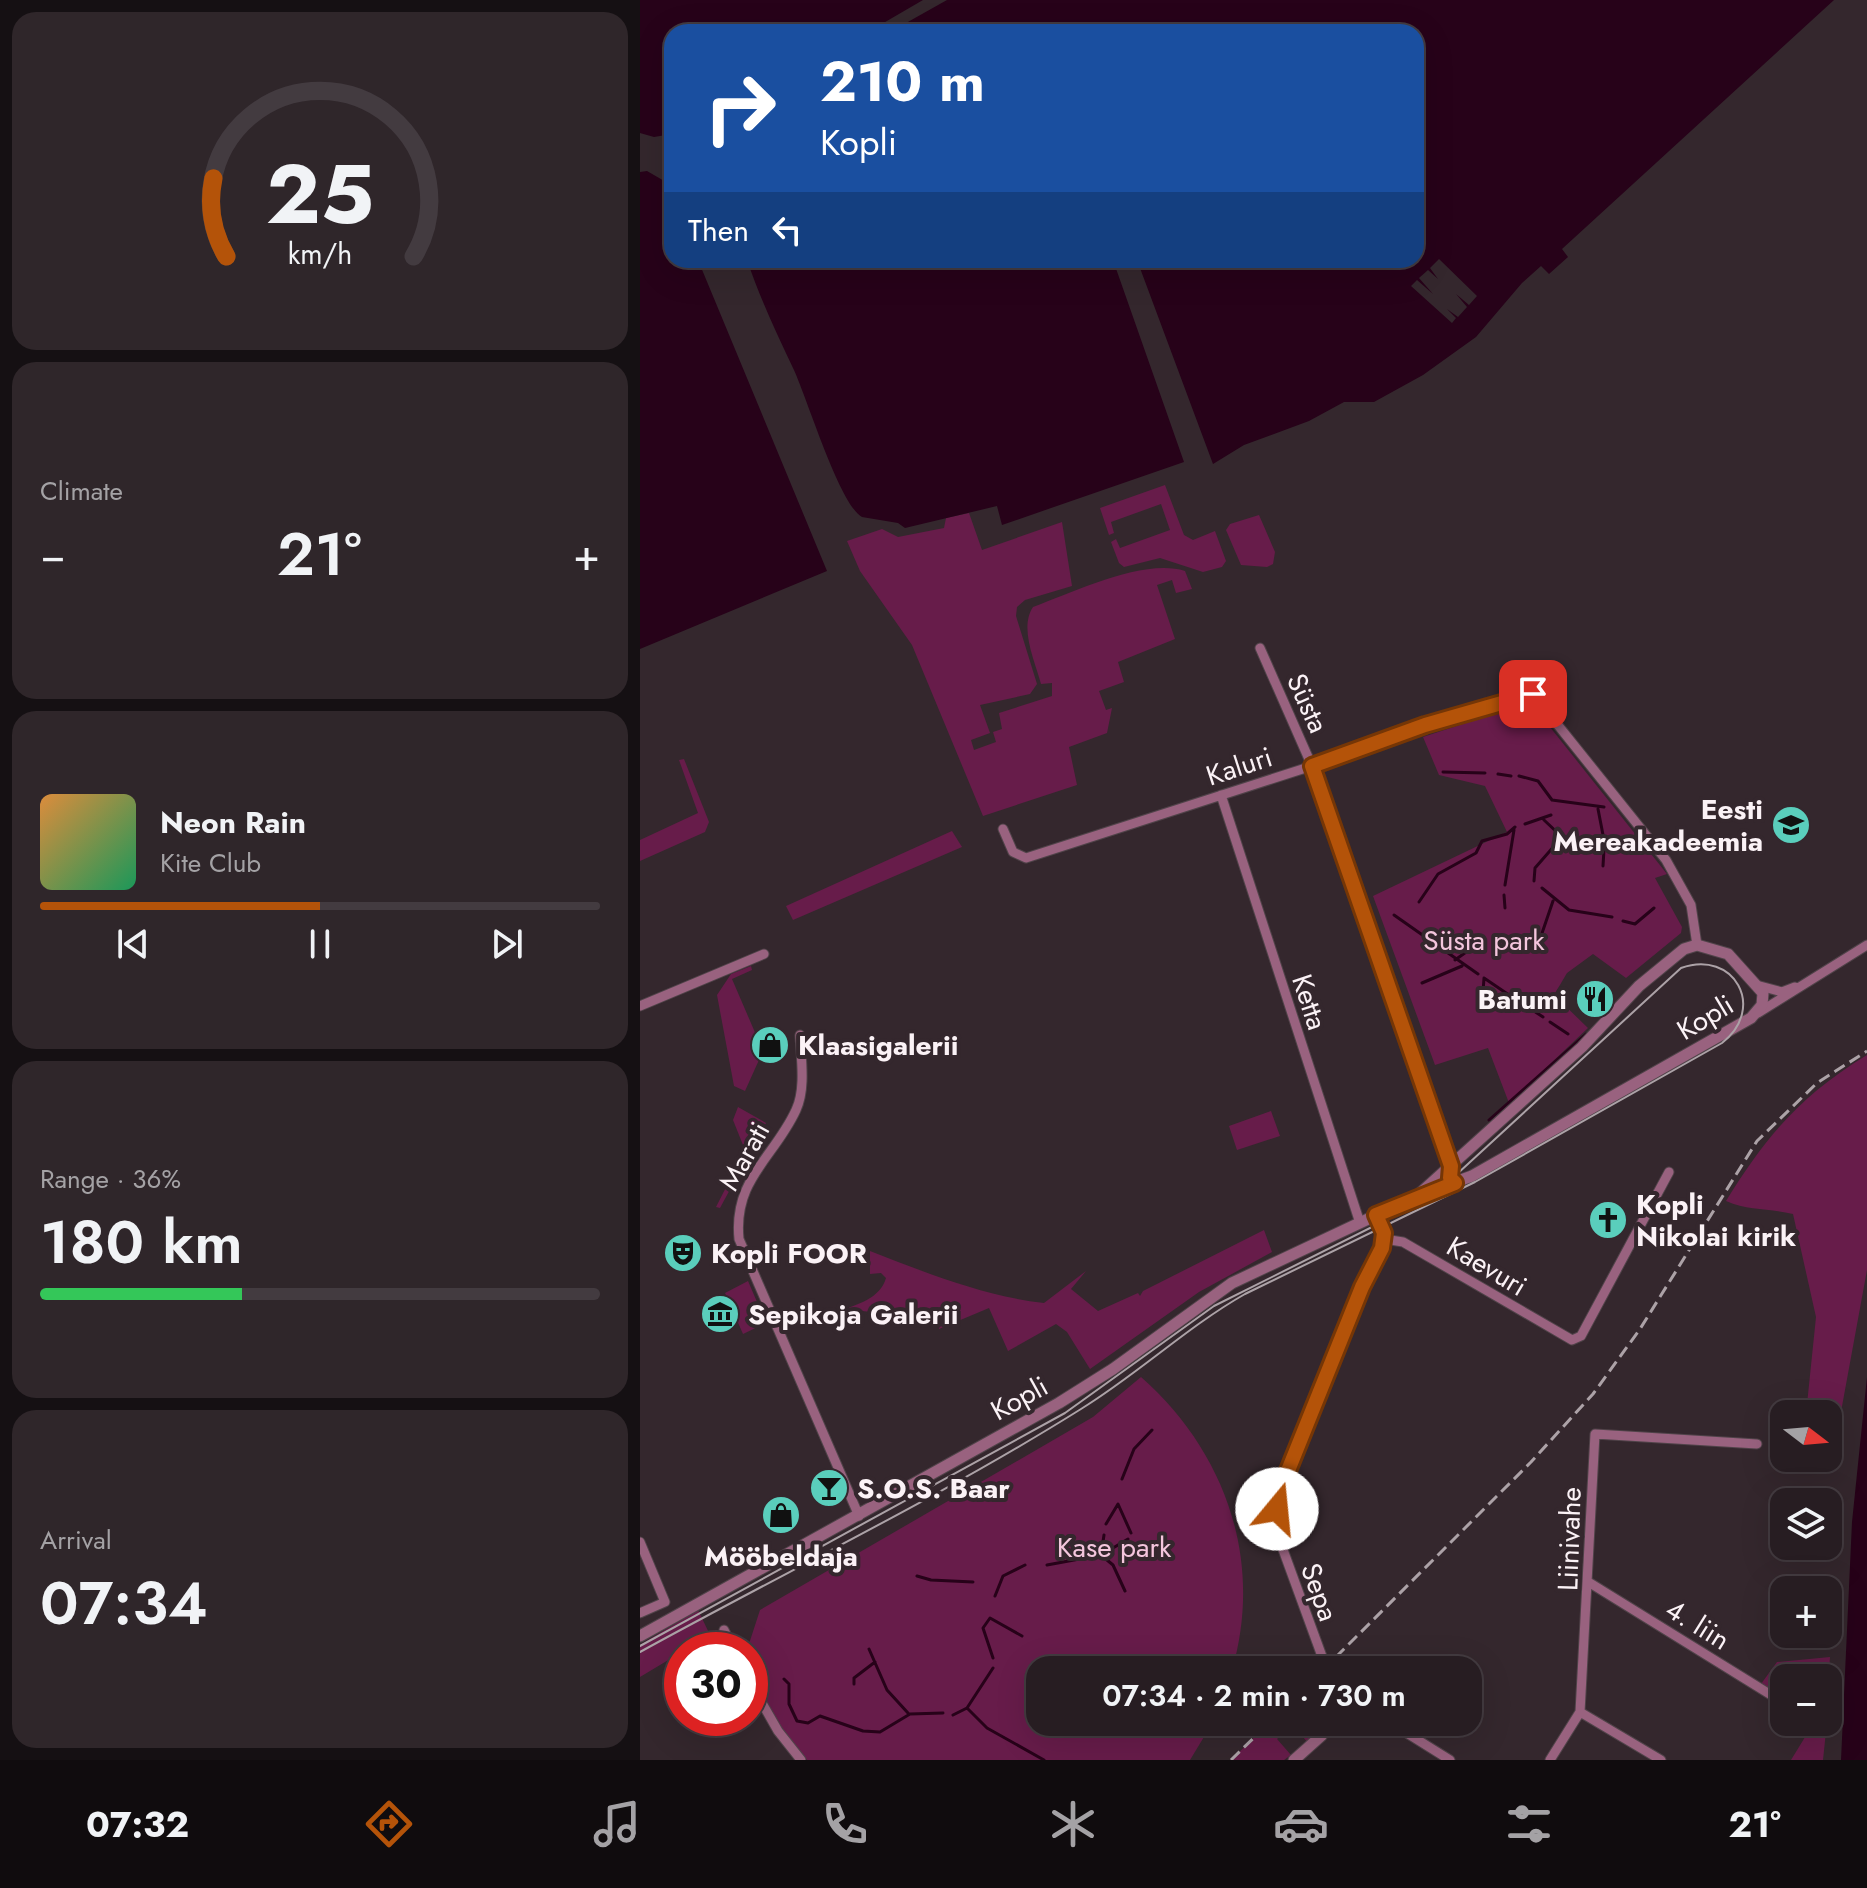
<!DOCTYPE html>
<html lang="en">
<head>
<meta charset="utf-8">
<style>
  :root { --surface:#271d22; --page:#2f262a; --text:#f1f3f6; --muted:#a4a2a5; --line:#433b40; --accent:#b45309 }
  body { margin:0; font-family:Jost,sans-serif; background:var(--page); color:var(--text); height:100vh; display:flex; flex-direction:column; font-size:30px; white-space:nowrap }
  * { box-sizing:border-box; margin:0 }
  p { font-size:26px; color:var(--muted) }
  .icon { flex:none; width:44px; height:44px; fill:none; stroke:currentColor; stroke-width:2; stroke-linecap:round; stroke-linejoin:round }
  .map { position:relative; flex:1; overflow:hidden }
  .panel { display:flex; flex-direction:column; gap:12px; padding:12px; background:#151013; width:640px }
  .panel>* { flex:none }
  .banner { position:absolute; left:24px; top:24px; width:760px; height:244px; border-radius:24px; box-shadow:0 8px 32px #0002,0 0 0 2px var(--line); background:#1a4fa0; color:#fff; overflow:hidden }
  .needle { width:52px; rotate:106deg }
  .fabs { position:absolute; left:1130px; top:1400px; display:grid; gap:16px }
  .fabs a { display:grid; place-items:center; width:72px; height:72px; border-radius:16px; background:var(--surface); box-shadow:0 8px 32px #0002,0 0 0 2px var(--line); font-size:40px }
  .speed { position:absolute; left:24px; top:1632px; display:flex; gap:16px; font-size:40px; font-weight:700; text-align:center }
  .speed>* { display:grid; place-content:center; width:104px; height:104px; border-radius:50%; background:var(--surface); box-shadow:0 8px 32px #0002,0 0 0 2px var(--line); line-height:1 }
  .speed .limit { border:12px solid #d22; background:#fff; color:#111 }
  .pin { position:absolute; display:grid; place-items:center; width:68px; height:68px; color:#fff; margin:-34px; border-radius:16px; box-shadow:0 4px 12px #0006 }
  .me { position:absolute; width:88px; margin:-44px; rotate:17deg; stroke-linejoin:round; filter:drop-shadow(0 0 6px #0008) }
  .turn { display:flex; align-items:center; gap:28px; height:168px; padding:0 24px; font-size:36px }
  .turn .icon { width:104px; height:104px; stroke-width:2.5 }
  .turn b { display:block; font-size:56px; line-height:68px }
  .then { display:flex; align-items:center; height:76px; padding:0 24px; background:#0003; gap:16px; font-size:30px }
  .big { font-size:60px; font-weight:600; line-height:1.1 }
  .panel .card { flex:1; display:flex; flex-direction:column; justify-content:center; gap:12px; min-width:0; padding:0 28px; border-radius:24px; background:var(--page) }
  .panel .dial { align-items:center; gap:0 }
  .dial svg { height:208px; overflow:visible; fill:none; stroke:var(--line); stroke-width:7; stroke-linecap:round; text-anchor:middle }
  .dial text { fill:var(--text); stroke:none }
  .song { display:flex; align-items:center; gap:24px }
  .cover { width:96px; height:96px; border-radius:12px; background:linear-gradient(135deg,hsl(30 70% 55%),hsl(150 70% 35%)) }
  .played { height:8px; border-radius:4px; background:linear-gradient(90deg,var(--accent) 50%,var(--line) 50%) }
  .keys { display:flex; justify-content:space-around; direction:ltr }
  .heat { display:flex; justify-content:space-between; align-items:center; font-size:44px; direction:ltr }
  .charge { height:12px; border-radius:6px; background:linear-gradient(90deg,#34c759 36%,var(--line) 0) }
  .trip { position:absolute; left:386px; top:1656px; width:456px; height:80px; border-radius:24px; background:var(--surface); box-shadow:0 8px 32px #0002,0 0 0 2px var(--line); font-weight:600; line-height:80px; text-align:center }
  .tab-bar { display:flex; height:128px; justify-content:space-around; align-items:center; background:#100c0e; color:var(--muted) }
  .tab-bar .icon { width:56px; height:56px }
  .tab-bar .selected { color:var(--accent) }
  .tab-bar b { font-size:36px; color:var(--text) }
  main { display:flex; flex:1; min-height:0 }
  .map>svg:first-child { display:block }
</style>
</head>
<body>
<main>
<section class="panel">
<div class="card dial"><svg viewBox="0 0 100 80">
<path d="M14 69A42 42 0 1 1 86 69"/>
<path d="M14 69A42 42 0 0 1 9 39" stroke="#b45309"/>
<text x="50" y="56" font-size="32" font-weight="700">25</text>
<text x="50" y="72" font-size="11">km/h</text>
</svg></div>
<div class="card"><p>Climate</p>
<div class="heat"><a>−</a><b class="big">21°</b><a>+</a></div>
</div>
<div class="card">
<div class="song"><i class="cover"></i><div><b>Neon Rain</b><p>Kite Club</p></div></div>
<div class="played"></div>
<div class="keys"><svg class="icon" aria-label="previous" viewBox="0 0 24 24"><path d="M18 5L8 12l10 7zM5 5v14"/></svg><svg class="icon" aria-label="pause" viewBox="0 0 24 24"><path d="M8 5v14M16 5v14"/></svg><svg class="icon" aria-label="next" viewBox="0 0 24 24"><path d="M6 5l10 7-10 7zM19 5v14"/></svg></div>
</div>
<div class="card"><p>Range · 36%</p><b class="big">180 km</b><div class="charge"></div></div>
<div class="card"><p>Arrival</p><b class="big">07:34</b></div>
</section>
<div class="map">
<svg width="1227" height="1760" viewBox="0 0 1227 1760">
  <rect width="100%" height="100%" fill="#34272d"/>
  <path fill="#671c4a" d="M 525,485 L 544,535 L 553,540 L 575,531 L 586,561 L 582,567 L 563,572 L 520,558 L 484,567 L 479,563 L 471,542 L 476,539 L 480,548 L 530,530 L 521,504 L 471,522 L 474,533 L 469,535 L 460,508 Z
    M 329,513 L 342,550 L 422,522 L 432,586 L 385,600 L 377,607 L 376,616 L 397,684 L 390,694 L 340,705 L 350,733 L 331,740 L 334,750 L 356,742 L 353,732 L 362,729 L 359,713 L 412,696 L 412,683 L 401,684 C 395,661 379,628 393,607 C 435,592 503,558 545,571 L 552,589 L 536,593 L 532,580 L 517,585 L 535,639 L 478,662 L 484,682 L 459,691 L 466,710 L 472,708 L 467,733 L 429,747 L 437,785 L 343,816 L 272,645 L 220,571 L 207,541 L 242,529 L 258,537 L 304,528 L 306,518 Z
    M 619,515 L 635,552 L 633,564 L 627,567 L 601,565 L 586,530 L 590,524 Z
    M 890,702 L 1027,874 L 1015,878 L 1042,927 L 1041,933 L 986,978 L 953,954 L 927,973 L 914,995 L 948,1028 L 869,1103 L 848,1048 L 795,1065 L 733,896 L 867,832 L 845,786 L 799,775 L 783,737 Z
    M 44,759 L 69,822 L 65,832 L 0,861 L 0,840 L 58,813 L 39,760 Z
    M 312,831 L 322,847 L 153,920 L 146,906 Z
    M 111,966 L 112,970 L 92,979 L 123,1051 L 105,1091 L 94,1086 L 77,995 L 91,974 Z
    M 1227,1055 L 1227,1270 L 1196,1439 L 1188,1440 L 1188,1414 L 1166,1414 L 1176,1317 L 1153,1214 C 1129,1208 1109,1211 1086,1201 C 1126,1136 1161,1095 1227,1055 Z
    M 98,1107 L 126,1123 L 80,1208 L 76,1207 L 105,1150 L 93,1120 Z
    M 631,1111 L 640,1136 L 597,1150 L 589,1126 Z
    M 624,1230 L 632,1252 L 559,1292 L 450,1369 L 427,1332 L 416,1324 L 368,1351 L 349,1308 L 299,1329 L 298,1319 L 222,1311 L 197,1317 L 198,1312 C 217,1304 240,1299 246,1278 L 241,1273 L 230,1274 L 230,1251 C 287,1273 343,1296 404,1303 L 446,1271 L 431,1289 L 458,1311 L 498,1293 L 500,1296 L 503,1291 Z
    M 108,1281 L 126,1323 L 103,1334 L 85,1293 Z
    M 501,1377 C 585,1451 624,1560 592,1670 L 400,1670 L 400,1722 L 573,1722 L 550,1760 L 167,1760 C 141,1727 110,1694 110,1650 L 107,1650 L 120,1610 L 453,1417 Z
    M 58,1610 L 70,1635 L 0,1677 L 0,1645 Z
    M 1190,1657 L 1188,1686 L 1188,1678 L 1151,1678 L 1145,1675 L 1135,1691 L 1121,1684 L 1137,1662 Z
    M 630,1722 L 685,1722 L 667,1742 L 653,1724 L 637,1739 L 651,1755 L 644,1760 L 591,1760 Z
    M 1160,1722 L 1187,1722 L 1183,1760 L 1151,1760 L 1170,1729 Z"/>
  <path fill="#270219" d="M 0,0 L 283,0 L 228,32 L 32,32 L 32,134 L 14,137 L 0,133 Z
    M 307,0 L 1194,0 L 922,249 L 928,257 L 909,274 L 901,266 L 882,283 L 836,337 L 783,375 L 734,402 L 704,402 L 669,421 L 604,445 L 573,464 L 497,260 L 776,260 L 776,32 L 250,32 Z
    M 7,171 L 26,182 L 32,197 L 32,260 L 58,260 L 187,571 L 0,649 L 0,172 Z
    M 107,260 L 473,260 L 544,462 L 362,525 L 357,506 L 265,528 L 258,523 L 222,517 C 199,504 167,397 153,368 C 136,332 120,298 107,260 Z
    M 1227,1377 L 1227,1760 L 1201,1760 L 1212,1522 Z"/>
  <path fill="#34272d" d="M 799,259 L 837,296 L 829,305 L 816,294 L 827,307 L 818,317 L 807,309 L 816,318 L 812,323 L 771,286 L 777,280 L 793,294 L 779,278 L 788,270 L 798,279 L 790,268 Z"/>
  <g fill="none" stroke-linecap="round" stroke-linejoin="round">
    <path stroke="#270219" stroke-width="3" d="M 803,772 L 845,773
      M 858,774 L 871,776
      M 879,776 L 898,781 L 912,800 L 964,807
      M 958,809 L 964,840
      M 904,820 L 922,837 L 946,850
      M 885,824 L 911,815
      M 963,866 L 964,849
      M 894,881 L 895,868 L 922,837
      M 865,885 L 874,830
      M 902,888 L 929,910 L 972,917
      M 864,895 L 865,908
      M 779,902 L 798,874 L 836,853 L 842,841 L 867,834 L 875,827
      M 726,904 L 780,1058
      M 754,915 L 838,974
      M 983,921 L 995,924 L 1014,908
      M 900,939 L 913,901
      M 815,960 L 843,940
      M 782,983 L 822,966
      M 882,1003 L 903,1017
      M 842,1006 L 844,978 L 872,997
      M 910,1022 L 928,1034
      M 849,1120 L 946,1034
      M 482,1479 L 494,1449 L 512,1430
      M 466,1524 L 478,1504 L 491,1533
      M 463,1554 L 488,1539
      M 461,1555 L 473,1565 L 485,1591
      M 407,1565 L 461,1555 L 464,1535
      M 277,1576 L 291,1580 L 333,1582
      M 355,1596 L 363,1576 L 385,1565
      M 229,1649 L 247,1690 L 268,1713
      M 353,1658 L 343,1628 L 350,1618 L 382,1636
      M 144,1679 L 149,1684 L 149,1704 L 157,1721 L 168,1723 L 180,1716 L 223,1731 L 240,1732 L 270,1714 L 303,1713
      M 214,1684 L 214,1678 L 235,1662
      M 327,1708 L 347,1728 L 404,1760
      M 313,1715 L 327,1708 L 353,1668"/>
    <defs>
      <path id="minor" d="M 620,648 L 672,766 L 811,1166 L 810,1178 L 815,1183
        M 581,795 L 720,1223
        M 363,829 L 373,852 L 386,858 L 672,766 L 785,725 L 893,694 L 1026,860 L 1051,905 L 1057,945
        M 1120,986 L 1142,992 L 1155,987
        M 0,1006 L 124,954
        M 1118,1013 L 1227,945
        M 160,1035 C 161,1058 166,1089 156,1110 C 134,1158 93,1179 99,1239 L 219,1516
        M 744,1239 L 763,1242 L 932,1340 L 941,1336 L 1029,1172
        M 0,1542 L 25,1602 L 0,1613
        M 950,1583 L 1144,1703
        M 84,1630 L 94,1650
        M 687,1670 L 634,1525 L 639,1493 L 722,1287 L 742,1248 L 744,1233 L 736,1215
        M 110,1682 L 138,1731 L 161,1760
        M 940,1712 L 1021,1760
        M 749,1722 L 810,1760
        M 910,1760 L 940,1712 L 955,1434 L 1117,1444"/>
      <path id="tertiary" d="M 0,1636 L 419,1403 L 473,1369 L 592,1283 L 777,1196 L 832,1176 L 1111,1018 L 1122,1005 L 1123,993 L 1088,954 L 1057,945 L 1044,949 L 999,986 L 942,1047 L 777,1196
        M 654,1760 L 681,1736 L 691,1722"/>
    </defs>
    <use href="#minor" stroke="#504349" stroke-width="11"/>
    <use href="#tertiary" stroke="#504349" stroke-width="13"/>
    <use href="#minor" stroke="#99627f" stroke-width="9"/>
    <use href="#tertiary" stroke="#99627f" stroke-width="11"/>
    <path stroke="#aca2a7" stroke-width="2" d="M 0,1646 L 425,1413 L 574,1306 L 792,1197 L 1041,968 C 1094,949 1127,1008 1082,1043 L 835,1182 L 605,1294 C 547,1327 498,1374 441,1409 C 299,1498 147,1571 0,1652"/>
    <path stroke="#aca2a7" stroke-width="3" stroke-dasharray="12 6" stroke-linecap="butt" d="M 683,1670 L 891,1462 L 953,1394 L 1000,1329 L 1117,1141 L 1177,1083 L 1227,1051
      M 591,1760 L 630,1722"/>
  </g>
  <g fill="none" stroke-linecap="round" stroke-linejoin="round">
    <defs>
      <path id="route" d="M 637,1509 L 639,1493 L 722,1287 L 742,1248 L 744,1233 L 736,1215 L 815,1183 L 810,1178 L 811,1166 L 672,766 L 785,725 L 893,694"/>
    </defs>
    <use href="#route" stroke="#753606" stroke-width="20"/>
    <use href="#route" stroke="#b45309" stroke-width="14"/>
  </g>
  <defs>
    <symbol id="university-disc" viewBox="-11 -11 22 22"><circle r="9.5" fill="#5acebc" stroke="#34272d"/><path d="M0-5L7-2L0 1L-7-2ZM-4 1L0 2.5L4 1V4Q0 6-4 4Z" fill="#111"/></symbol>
    <symbol id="restaurant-disc" viewBox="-11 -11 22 22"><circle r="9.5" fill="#5acebc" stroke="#34272d"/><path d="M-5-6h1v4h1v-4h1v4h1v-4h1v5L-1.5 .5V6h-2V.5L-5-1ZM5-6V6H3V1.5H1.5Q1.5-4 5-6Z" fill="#111"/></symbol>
    <symbol id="shop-disc" viewBox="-11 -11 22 22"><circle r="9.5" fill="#5acebc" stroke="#34272d"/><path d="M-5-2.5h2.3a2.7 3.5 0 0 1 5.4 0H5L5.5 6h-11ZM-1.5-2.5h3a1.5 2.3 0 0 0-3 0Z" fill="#111"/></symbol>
    <symbol id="church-disc" viewBox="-11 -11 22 22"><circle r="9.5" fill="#5acebc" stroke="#34272d"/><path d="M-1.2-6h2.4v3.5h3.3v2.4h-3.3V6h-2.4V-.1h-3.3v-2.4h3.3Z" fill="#111"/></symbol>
    <symbol id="theatre-disc" viewBox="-11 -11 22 22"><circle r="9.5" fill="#5acebc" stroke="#34272d"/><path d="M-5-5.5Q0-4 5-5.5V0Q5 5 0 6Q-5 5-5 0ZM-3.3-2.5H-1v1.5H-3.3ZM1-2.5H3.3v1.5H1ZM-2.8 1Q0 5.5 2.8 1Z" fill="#111"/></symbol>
    <symbol id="museum-disc" viewBox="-11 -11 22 22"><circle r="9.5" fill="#5acebc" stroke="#34272d"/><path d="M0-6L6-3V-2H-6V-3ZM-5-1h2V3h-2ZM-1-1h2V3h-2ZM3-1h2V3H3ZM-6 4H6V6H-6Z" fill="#111"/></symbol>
    <symbol id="bar-disc" viewBox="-11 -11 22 22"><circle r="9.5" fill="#5acebc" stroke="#34272d"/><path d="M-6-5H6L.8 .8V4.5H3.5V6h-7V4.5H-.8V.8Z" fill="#111"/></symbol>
  </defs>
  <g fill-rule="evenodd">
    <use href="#university-disc" x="1129" y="803" width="44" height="44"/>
    <use href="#restaurant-disc" x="933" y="977" width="44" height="44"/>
    <use href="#shop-disc" x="108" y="1023" width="44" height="44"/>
    <use href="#church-disc" x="946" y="1198" width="44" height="44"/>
    <use href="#theatre-disc" x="21" y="1231" width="44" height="44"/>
    <use href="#museum-disc" x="58" y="1292" width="44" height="44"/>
    <use href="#bar-disc" x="167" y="1466" width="44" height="44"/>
    <use href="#shop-disc" x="119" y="1493" width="44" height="44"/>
  </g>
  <g text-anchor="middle" stroke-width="8" stroke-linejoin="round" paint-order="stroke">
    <g font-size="28" fill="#fbf2f6" stroke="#34272d">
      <text transform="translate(668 703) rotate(66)" y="10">Süsta</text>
      <text transform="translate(599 766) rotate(-18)" y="10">Kaluri</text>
      <text transform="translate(670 1002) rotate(72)" y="10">Ketta</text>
      <text transform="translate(1065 1017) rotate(-31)" y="10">Kopli</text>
      <text transform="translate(104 1156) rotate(-61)" y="10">Marati</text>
      <text transform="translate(847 1266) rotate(31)" y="10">Kaevuri</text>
      <text transform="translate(379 1398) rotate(-29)" y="10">Kopli</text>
      <text transform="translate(929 1539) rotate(-88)" y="10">Liinivahe</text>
      <text transform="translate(680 1592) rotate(70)" y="10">Sepa</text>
      <text transform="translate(1058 1624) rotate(32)" y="10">4. liin</text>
    </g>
    <g font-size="28" font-weight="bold" fill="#fbf2f6" stroke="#34272d" text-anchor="start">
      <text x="1123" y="819" text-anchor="end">Eesti<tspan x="1123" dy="32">Mereakadeemia</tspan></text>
      <text x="927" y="1009" text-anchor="end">Batumi</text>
      <text x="158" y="1055">Klaasigalerii</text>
      <text x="996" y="1214">Kopli<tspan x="996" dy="32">Nikolai kirik</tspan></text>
      <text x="71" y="1263">Kopli FOOR</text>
      <text x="108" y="1324">Sepikoja Galerii</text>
      <text x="217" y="1498">S.O.S. Baar</text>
      <text x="141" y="1566" text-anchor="middle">Mööbeldaja</text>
    </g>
    <g font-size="28" fill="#f4c6dd" stroke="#34272d">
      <text x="844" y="950">Süsta park</text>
      <text x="474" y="1557">Kase park</text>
    </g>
  </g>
</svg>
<div class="fabs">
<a><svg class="needle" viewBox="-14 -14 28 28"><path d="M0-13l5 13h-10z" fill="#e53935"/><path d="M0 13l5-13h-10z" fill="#a4a2a5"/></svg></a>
<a><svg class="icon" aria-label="layers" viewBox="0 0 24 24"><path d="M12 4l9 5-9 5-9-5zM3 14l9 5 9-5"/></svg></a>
<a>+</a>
<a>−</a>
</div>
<div class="speed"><div class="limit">30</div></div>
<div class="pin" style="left:893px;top:694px;background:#d93025"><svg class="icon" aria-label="arrive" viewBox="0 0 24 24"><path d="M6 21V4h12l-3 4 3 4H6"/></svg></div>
<svg class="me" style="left:637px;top:1509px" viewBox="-20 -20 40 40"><circle r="19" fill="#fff"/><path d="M0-13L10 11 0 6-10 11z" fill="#b45309"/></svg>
<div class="trip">07:34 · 2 min · 730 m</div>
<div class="banner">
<div class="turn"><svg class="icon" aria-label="right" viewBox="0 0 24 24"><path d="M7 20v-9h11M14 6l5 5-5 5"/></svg><div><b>210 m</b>Kopli</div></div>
<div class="then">Then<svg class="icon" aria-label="left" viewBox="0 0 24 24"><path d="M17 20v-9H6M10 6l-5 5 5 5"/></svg></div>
</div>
</div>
</main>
<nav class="tab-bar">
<b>07:32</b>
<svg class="icon selected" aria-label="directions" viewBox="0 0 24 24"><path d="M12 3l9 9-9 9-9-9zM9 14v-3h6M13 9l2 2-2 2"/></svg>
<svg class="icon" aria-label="music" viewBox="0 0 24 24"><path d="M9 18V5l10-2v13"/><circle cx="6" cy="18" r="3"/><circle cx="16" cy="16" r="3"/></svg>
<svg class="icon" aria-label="phone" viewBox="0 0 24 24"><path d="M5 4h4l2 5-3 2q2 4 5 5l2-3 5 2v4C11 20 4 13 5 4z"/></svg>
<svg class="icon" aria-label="climate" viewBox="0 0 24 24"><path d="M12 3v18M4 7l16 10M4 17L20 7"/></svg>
<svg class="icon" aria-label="car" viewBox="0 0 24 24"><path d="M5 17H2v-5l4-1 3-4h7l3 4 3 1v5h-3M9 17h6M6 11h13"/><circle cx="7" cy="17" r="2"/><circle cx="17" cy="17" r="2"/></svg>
<svg class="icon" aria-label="filters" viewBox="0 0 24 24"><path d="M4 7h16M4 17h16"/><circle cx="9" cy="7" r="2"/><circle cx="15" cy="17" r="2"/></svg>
<b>21°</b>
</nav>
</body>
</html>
